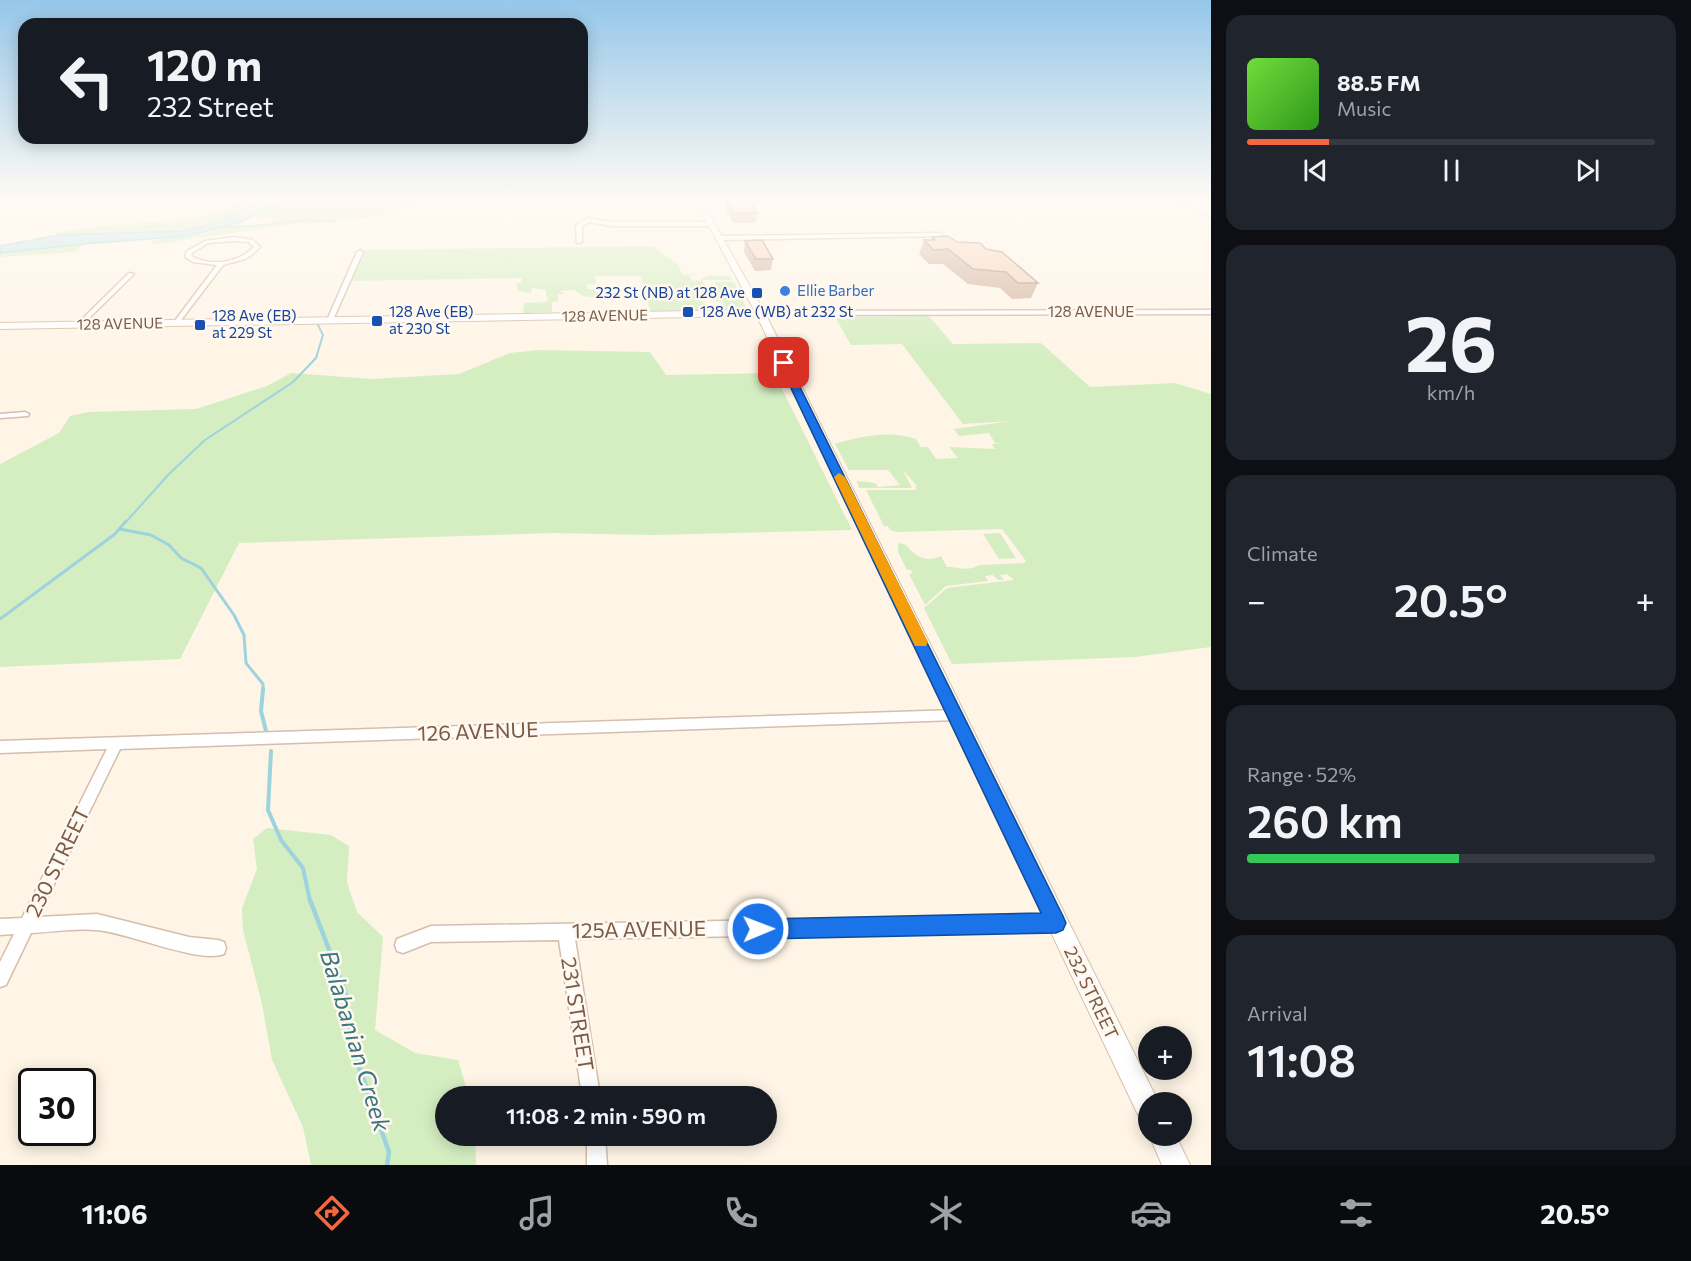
<!DOCTYPE html>
<html lang="en">
<head>
<meta charset="utf-8">
<style>
  :root { --surface:#171b24; --page:#20242c; --text:#f1f3f6; --muted:#9ea1a6; --line:#363941; --accent:#f36840 }
  body { margin:0; font-family:Commissioner,sans-serif; background:var(--page); color:var(--text); height:100vh; display:flex; flex-direction:column; font-size:22px; white-space:nowrap }
  * { box-sizing:border-box; margin:0 }
  p { font-size:20px; color:var(--muted) }
  .icon { flex:none; width:33px; height:33px; fill:none; stroke:currentColor; stroke-width:2; stroke-linecap:round; stroke-linejoin:round }
  .map { position:relative; flex:1; overflow:hidden }
  .panel { display:flex; flex-direction:column; gap:15px; padding:15px; background:#0d0f14; width:480px }
  .panel>* { flex:none }
  .hud { position:absolute; left:18px; top:18px; width:570px; height:126px; border-radius:18px; box-shadow:0 3px 15px #0003; background:#171b24; color:var(--text); overflow:hidden }
  .controls { position:absolute; left:1138px; top:1026px; display:grid; gap:12px }
  .controls a { display:grid; place-items:center; width:54px; height:54px; border-radius:50%; background:var(--surface); box-shadow:0 3px 15px #0003; font-size:30px }
  .speed { position:absolute; left:18px; top:1068px; display:flex; gap:12px; font-size:30px; font-weight:700; text-align:center }
  .speed>* { display:grid; place-content:center; width:78px; height:78px; border-radius:50%; background:var(--surface); box-shadow:0 3px 15px #0003; line-height:1 }
  .speed .limit { border:3px solid #111; border-radius:9px; background:#fff; color:#111 }
  .pin { position:absolute; display:grid; place-items:center; width:51px; height:51px; color:#fff; margin:-26px; border-radius:12px; box-shadow:0 3px 9px #0006 }
  .me { position:absolute; width:66px; margin:-33px; rotate:89deg; stroke-linejoin:round; filter:drop-shadow(0 0 4px #0008) }
  .turn { display:flex; align-items:center; gap:21px; height:126px; padding:0 30px; font-size:27px }
  .turn .icon { width:78px; height:78px; stroke-width:2.5 }
  .turn b { display:block; font-size:42px; line-height:51px }
  .big { font-size:45px; font-weight:600; line-height:1.1 }
  .panel .card { flex:1; display:flex; flex-direction:column; justify-content:center; gap:9px; min-width:0; padding:0 21px; border-radius:18px; background:var(--page) }
  .panel .dial { align-items:center; gap:0 }
  .dial b { font-size:78px; line-height:1 }
  .song { display:flex; align-items:center; gap:18px }
  .cover { width:72px; height:72px; border-radius:9px; background:linear-gradient(135deg,hsl(100 70% 55%),hsl(110 70% 35%)) }
  .played { height:6px; border-radius:3px; background:linear-gradient(90deg,var(--accent) 20%,var(--line) 20%) }
  .keys { display:flex; justify-content:space-around; direction:ltr }
  .heat { display:flex; justify-content:space-between; align-items:center; font-size:33px; direction:ltr }
  .charge { height:9px; border-radius:4px; background:linear-gradient(90deg,#34c759 52%,var(--line) 0) }
  .trip { position:absolute; left:435px; top:1086px; width:342px; height:60px; border-radius:30px; background:var(--surface); box-shadow:0 3px 15px #0003; font-weight:600; line-height:60px; text-align:center }
  .menu { display:flex; height:96px; justify-content:space-around; align-items:center; background:#090b0e; color:var(--muted) }
  .menu .icon { width:42px; height:42px }
  .menu .on { color:var(--accent) }
  .menu b { font-size:27px; color:var(--text) }
  main { display:flex; flex:1; min-height:0 }
  .map>svg:first-child { display:block }
</style>
</head>
<body>
<main>
<div class="map">
<svg width="1211" height="1165" viewBox="0 0 1211 1165">
  <rect width="100%" height="100%" fill="#fef5e6"/>
  <path fill="#d4eec2" d="M 254,198 L 272,198 C 248,206 226,219 202,226 C 183,232 70,240 54,233 L 100,226 L 194,219 Z
    M 290,198 L 427,198 L 389,215 L 264,228 L 151,245 L 154,240 L 187,236 L 231,225 L 273,224 L 273,218 L 250,217 Z
    M 84,244 L 74,252 L 0,257 L 0,253 L 5,252 Z
    M 653,246 L 677,264 L 683,275 L 697,274 L 689,276 L 693,281 L 699,281 L 707,276 L 730,276 L 732,280 L 702,280 L 706,286 L 698,287 L 717,288 L 715,282 L 734,282 L 746,307 L 739,310 L 715,310 L 712,305 L 722,304 L 723,302 L 702,299 L 707,311 L 648,313 L 650,310 L 641,276 L 595,276 L 596,284 L 587,284 L 587,289 L 597,289 L 598,298 L 583,296 L 575,290 L 560,291 L 565,294 L 558,294 L 558,301 L 552,302 L 552,312 L 526,313 L 523,313 L 524,303 L 546,302 L 549,297 L 546,296 L 546,290 L 532,288 L 531,293 L 518,291 L 516,283 L 521,283 L 522,278 L 347,281 L 362,250 Z
    M 929,316 L 953,344 L 1041,343 L 1090,387 L 1175,383 L 1211,394 L 1211,647 L 1135,657 L 952,664 L 924,608 L 947,588 L 1014,580 L 1007,574 L 1000,575 L 1004,580 L 998,580 L 993,575 L 985,576 L 988,581 L 946,586 L 925,605 L 909,574 L 913,573 L 911,570 L 907,570 L 898,552 L 898,543 L 906,545 C 916,557 926,563 941,556 L 947,567 C 962,567 966,572 979,565 L 1024,563 L 1026,561 L 1002,529 L 897,532 L 890,530 L 888,526 L 884,526 L 866,490 L 916,490 L 915,487 L 917,486 L 903,470 L 912,488 L 859,488 L 857,481 L 875,483 L 878,487 L 900,485 L 888,470 L 849,470 L 835,444 C 863,436 888,430 916,439 L 921,447 L 928,447 L 936,459 L 958,458 L 949,447 L 995,449 L 992,444 L 1002,443 L 995,443 L 989,433 L 959,436 L 954,429 L 1011,421 L 963,424 L 902,344 L 851,345 L 835,317 Z
    M 539,350 L 650,352 L 666,375 L 774,373 L 852,530 L 650,535 L 554,533 L 239,543 L 180,659 L 0,667 L 0,464 L 59,433 L 70,416 L 89,412 L 196,409 L 267,386 L 291,373 L 372,379 L 459,374 L 510,353 Z
    M 1000,533 L 1016,558 L 999,559 L 983,534 Z
    M 267,828 L 331,835 L 349,846 L 347,882 L 357,912 L 383,937 L 375,1030 L 415,1053 L 458,1060 L 469,1096 L 446,1096 L 446,1136 L 475,1136 L 476,1165 L 311,1165 L 303,1127 L 272,1060 L 262,1004 L 243,930 L 242,908 L 257,869 L 253,839 Z"/>
  <path fill="#b8e3ea" stroke="#9dd3dd" stroke-width="1.5" d="M 272,198 L 290,198 L 241,222 L 187,236 L 84,244 L 0,253 L 0,246 L 59,235 L 181,231 L 204,226 Z"/>
  <g fill="none" stroke-linecap="round" stroke-linejoin="round">
    <path stroke="#9dd3dd" stroke-width="1.5" d="M 1175,201 L 1211,218
      M 221,227 C 260,230 296,215 335,222"/>
    <path stroke="#9dd3dd" stroke-width="2" d="M 125,523 L 169,474 L 205,440 L 293,382 L 316,358 L 323,335 L 318,325"/>
    <path stroke="#9dd3dd" stroke-width="3" d="M 120,529 L 151,535 L 169,545 L 181,558 L 201,568 L 234,615 L 244,635 L 246,663 L 263,684 L 263,691
      M 0,619 L 115,534 L 126,521"/>
    <path stroke="#9dd3dd" stroke-width="4" d="M 263,689 L 261,711 L 266,731
      M 271,751 L 268,810 L 281,840 L 303,868 L 310,901"/>
    <path stroke="#9dd3dd" stroke-width="4.5" d="M 310,900 L 345,991 L 351,1044 L 389,1152 L 387,1165"/>
    <defs>
      <path id="street" d="M 1211,198 L 1211,200 L 698,202 L 696,201 L 698,200 Z
        M 588,218 L 611,222 L 711,222 L 714,224 L 711,226 L 611,226 L 589,222 L 582,226 L 582,242 L 577,243 L 576,225 Z
        M 940,233 L 942,236 L 718,240 L 715,238 L 718,236 Z
        M 234,237 L 253,240 L 260,247 L 253,254 L 245,259 L 223,265 L 178,324 L 174,324 L 174,322 L 217,265 L 193,262 L 185,257 L 187,251 L 205,241 ZM 234,241 L 249,242 L 254,247 C 238,263 211,267 191,256 L 192,253 L 208,243 Z
        M 360,250 L 363,252 L 333,320 L 328,321 L 327,320 L 357,252 Z
        M 129,273 L 134,274 L 81,326 L 77,326 L 77,324 Z
        M 1211,310 L 1211,314 L 760,315 L 757,313 L 760,311 Z
        M 25,412 L 29,414 L 28,416 L 0,418 L 0,414 Z
        M 957,710 L 961,711 L 963,715 L 961,719 L 957,720 L 120,749 L 38,917 L 97,914 L 189,937 L 218,940 L 224,942 L 226,948 L 224,954 C 198,964 127,932 96,930 C 75,928 52,932 31,933 L 6,985 L 0,987 L 0,962 L 14,934 L 0,935 L 0,919 L 22,918 L 107,749 L 0,753 L 0,741 Z
        M 1056,915 L 1061,918 L 1064,923 L 1061,928 L 1056,931 L 575,939 L 600,1096 L 582,1096 L 559,940 L 431,942 L 403,953 L 397,951 L 395,945 L 397,939 L 431,926 Z
        M 587,1136 L 605,1136 L 607,1165 L 587,1165 Z"/>
      <path id="secondary" d="M 694,198 L 700,198 L 765,313 L 1158,1101 L 1159,1102 L 1149,1102 L 1149,1123 L 1140,1119 L 757,316 L 0,329 L 0,323 L 754,310 Z
        M 1149,1135 L 1176,1136 L 1190,1165 L 1162,1165 Z"/>
    </defs>
    <use href="#street" stroke="#d4bead" stroke-width="3"/>
    <use href="#secondary" stroke="#d8bea9" stroke-width="2"/>
    <use href="#street" fill="#fff" fill-rule="evenodd"/>
    <use href="#secondary" fill="#fff" fill-rule="evenodd"/>
  </g>
  <path fill="#d4b5a1" d="M 727,200 L 757,213 L 755,223 L 733,223 L 726,210 Z
    M 932,237 L 986,249 L 1038,283 L 1031,298 L 1012,299 L 1000,288 L 968,284 L 943,264 L 929,264 L 919,254 L 924,240 L 931,240 Z
    M 745,241 L 773,259 L 771,270 L 755,271 L 744,252 Z"/>
  <path fill="#f6d2bb" stroke="#ac9383" stroke-width="1.5" d="M 748,198 L 757,213 L 734,213 L 727,200 Z
    M 948,236 L 957,242 L 980,243 L 986,249 L 1002,252 L 1038,283 L 1018,283 L 1006,272 L 973,269 L 948,249 L 934,250 L 924,240 L 935,240 L 932,237 Z
    M 762,240 L 773,259 L 756,259 L 745,241 Z"/>
  <linearGradient id="sky" x2="0" y2="1"><stop stop-color="#95c7e9"/><stop offset="0.55" stop-color="#fffaf4"/><stop offset="1" stop-color="#fffaf4" stop-opacity="0"/></linearGradient>
  <rect width="1211" height="361" fill="url(#sky)"/>
  <path fill="#1a73e8" stroke="#114b97" stroke-width="1.5" d="M 780,361 L 788,363 L 1063,916 L 1066,923 L 1063,930 L 1056,933 L 758,939 L 751,936 L 748,929 L 751,922 L 758,919 L 1041,913 L 779,363 Z"/>
  <path fill="#f59e0b" d="M 839,473 L 845,477 L 928,642 L 926,646 L 915,646 L 913,642 L 834,477 Z"/>
  <circle fill="#3f7fe0" stroke="#fff8ee" stroke-width="2" cx="785" cy="291" r="6"/>
  <g fill="#1a4fb4" stroke="#fff8ee" stroke-width="2">
    <rect x="751" y="287" width="12" height="12" rx="3"/>
    <rect x="682" y="306" width="12" height="12" rx="3"/>
    <rect x="371" y="315" width="12" height="12" rx="3"/>
    <rect x="194" y="319" width="12" height="12" rx="3"/>
  </g>
  <g text-anchor="middle" stroke-width="5" stroke-linejoin="round" paint-order="stroke">
    <g font-size="15" fill="#366cbe" stroke="#fff8ee" text-anchor="start">
      <text x="797" y="296">Ellie Barber</text>
    </g>
    <g font-size="15" fill="#164399" stroke="#fff8ee" text-anchor="start">
      <text x="745" y="298" text-anchor="end">232 St (NB) at 128 Ave</text>
      <text x="389" y="317">128 Ave (EB)<tspan x="389" dy="17">at 230 St</tspan></text>
      <text x="700" y="317">128 Ave (WB) at 232 St</text>
      <text x="212" y="321">128 Ave (EB)<tspan x="212" dy="17">at 229 St</tspan></text>
    </g>
    <g font-size="15" fill="#7b5a47" stroke="#fff8ee">
      <text x="1091" y="317">128 AVENUE</text>
      <text transform="translate(605 316) rotate(-1)" y="5">128 AVENUE</text>
      <text transform="translate(120 324) rotate(-1)" y="5">128 AVENUE</text>
    </g>
    <g font-size="18" fill="#7b5a47" stroke="#fff8ee">
      <text transform="translate(1091 993) rotate(64)" y="6">232 STREET</text>
    </g>
    <g font-size="21" fill="#7b5a47" stroke="#fff8ee">
      <text transform="translate(478 732) rotate(-2)" y="7">126 AVENUE</text>
      <text transform="translate(58 862) rotate(-64)" y="7">230 STREET</text>
      <text transform="translate(639 930) rotate(-1)" y="7">125A AVENUE</text>
      <text transform="translate(577 1014) rotate(81)" y="7">231 STREET</text>
    </g>
    <g font-size="24" font-style="italic" fill="#3a7681" stroke="#fff8ee">
      <text transform="translate(355 1041) rotate(73)" y="8">Balabanian Creek</text>
    </g>
  </g>
</svg>
<div class="controls">
<a>+</a>
<a>−</a>
</div>
<div class="speed"><div class="limit">30</div></div>
<div class="pin" style="left:784px;top:363px;background:#d93025"><svg class="icon" aria-label="arrive" viewBox="0 0 24 24"><path d="M6 21V4h12l-3 4 3 4H6"/></svg></div>
<svg class="me" style="left:758px;top:929px" viewBox="-20 -20 40 40"><circle r="17" fill="#1a73e8" stroke="#fff" stroke-width="3"/><path d="M0-11L8 9 0 5-8 9z" fill="#fff"/></svg>
<div class="trip">11:08 · 2 min · 590 m</div>
<div class="hud">
<div class="turn"><svg class="icon" aria-label="left" viewBox="0 0 24 24"><path d="M17 20v-9H6M10 6l-5 5 5 5"/></svg><div><b>120 m</b>232 Street</div></div>
</div>
</div>
<section class="panel">
<div class="card">
<div class="song"><i class="cover"></i><div><b>88.5 FM</b><p>Music</p></div></div>
<div class="played"></div>
<div class="keys"><svg class="icon" aria-label="previous" viewBox="0 0 24 24"><path d="M18 5L8 12l10 7zM5 5v14"/></svg><svg class="icon" aria-label="pause" viewBox="0 0 24 24"><path d="M8 5v14M16 5v14"/></svg><svg class="icon" aria-label="next" viewBox="0 0 24 24"><path d="M6 5l10 7-10 7zM19 5v14"/></svg></div>
</div>
<div class="card dial"><b>26</b><p>km/h</p></div>
<div class="card"><p>Climate</p>
<div class="heat"><a>−</a><b class="big">20.5°</b><a>+</a></div>
</div>
<div class="card"><p>Range · 52%</p><b class="big">260 km</b><div class="charge"></div></div>
<div class="card"><p>Arrival</p><b class="big">11:08</b></div>
</section>
</main>
<nav class="menu">
<b>11:06</b>
<svg class="icon on" aria-label="directions" viewBox="0 0 24 24"><path d="M12 3l9 9-9 9-9-9zM9 14v-3h6M13 9l2 2-2 2"/></svg>
<svg class="icon" aria-label="music" viewBox="0 0 24 24"><path d="M9 18V5l10-2v13"/><circle cx="6" cy="18" r="3"/><circle cx="16" cy="16" r="3"/></svg>
<svg class="icon" aria-label="phone" viewBox="0 0 24 24"><path d="M5 4h4l2 5-3 2q2 4 5 5l2-3 5 2v4C11 20 4 13 5 4z"/></svg>
<svg class="icon" aria-label="climate" viewBox="0 0 24 24"><path d="M12 3v18M4 7l16 10M4 17L20 7"/></svg>
<svg class="icon" aria-label="car" viewBox="0 0 24 24"><path d="M5 17H2v-5l4-1 3-4h7l3 4 3 1v5h-3M9 17h6M6 11h13"/><circle cx="7" cy="17" r="2"/><circle cx="17" cy="17" r="2"/></svg>
<svg class="icon" aria-label="filters" viewBox="0 0 24 24"><path d="M4 7h16M4 17h16"/><circle cx="9" cy="7" r="2"/><circle cx="15" cy="17" r="2"/></svg>
<b>20.5°</b>
</nav>
</body>
</html>
